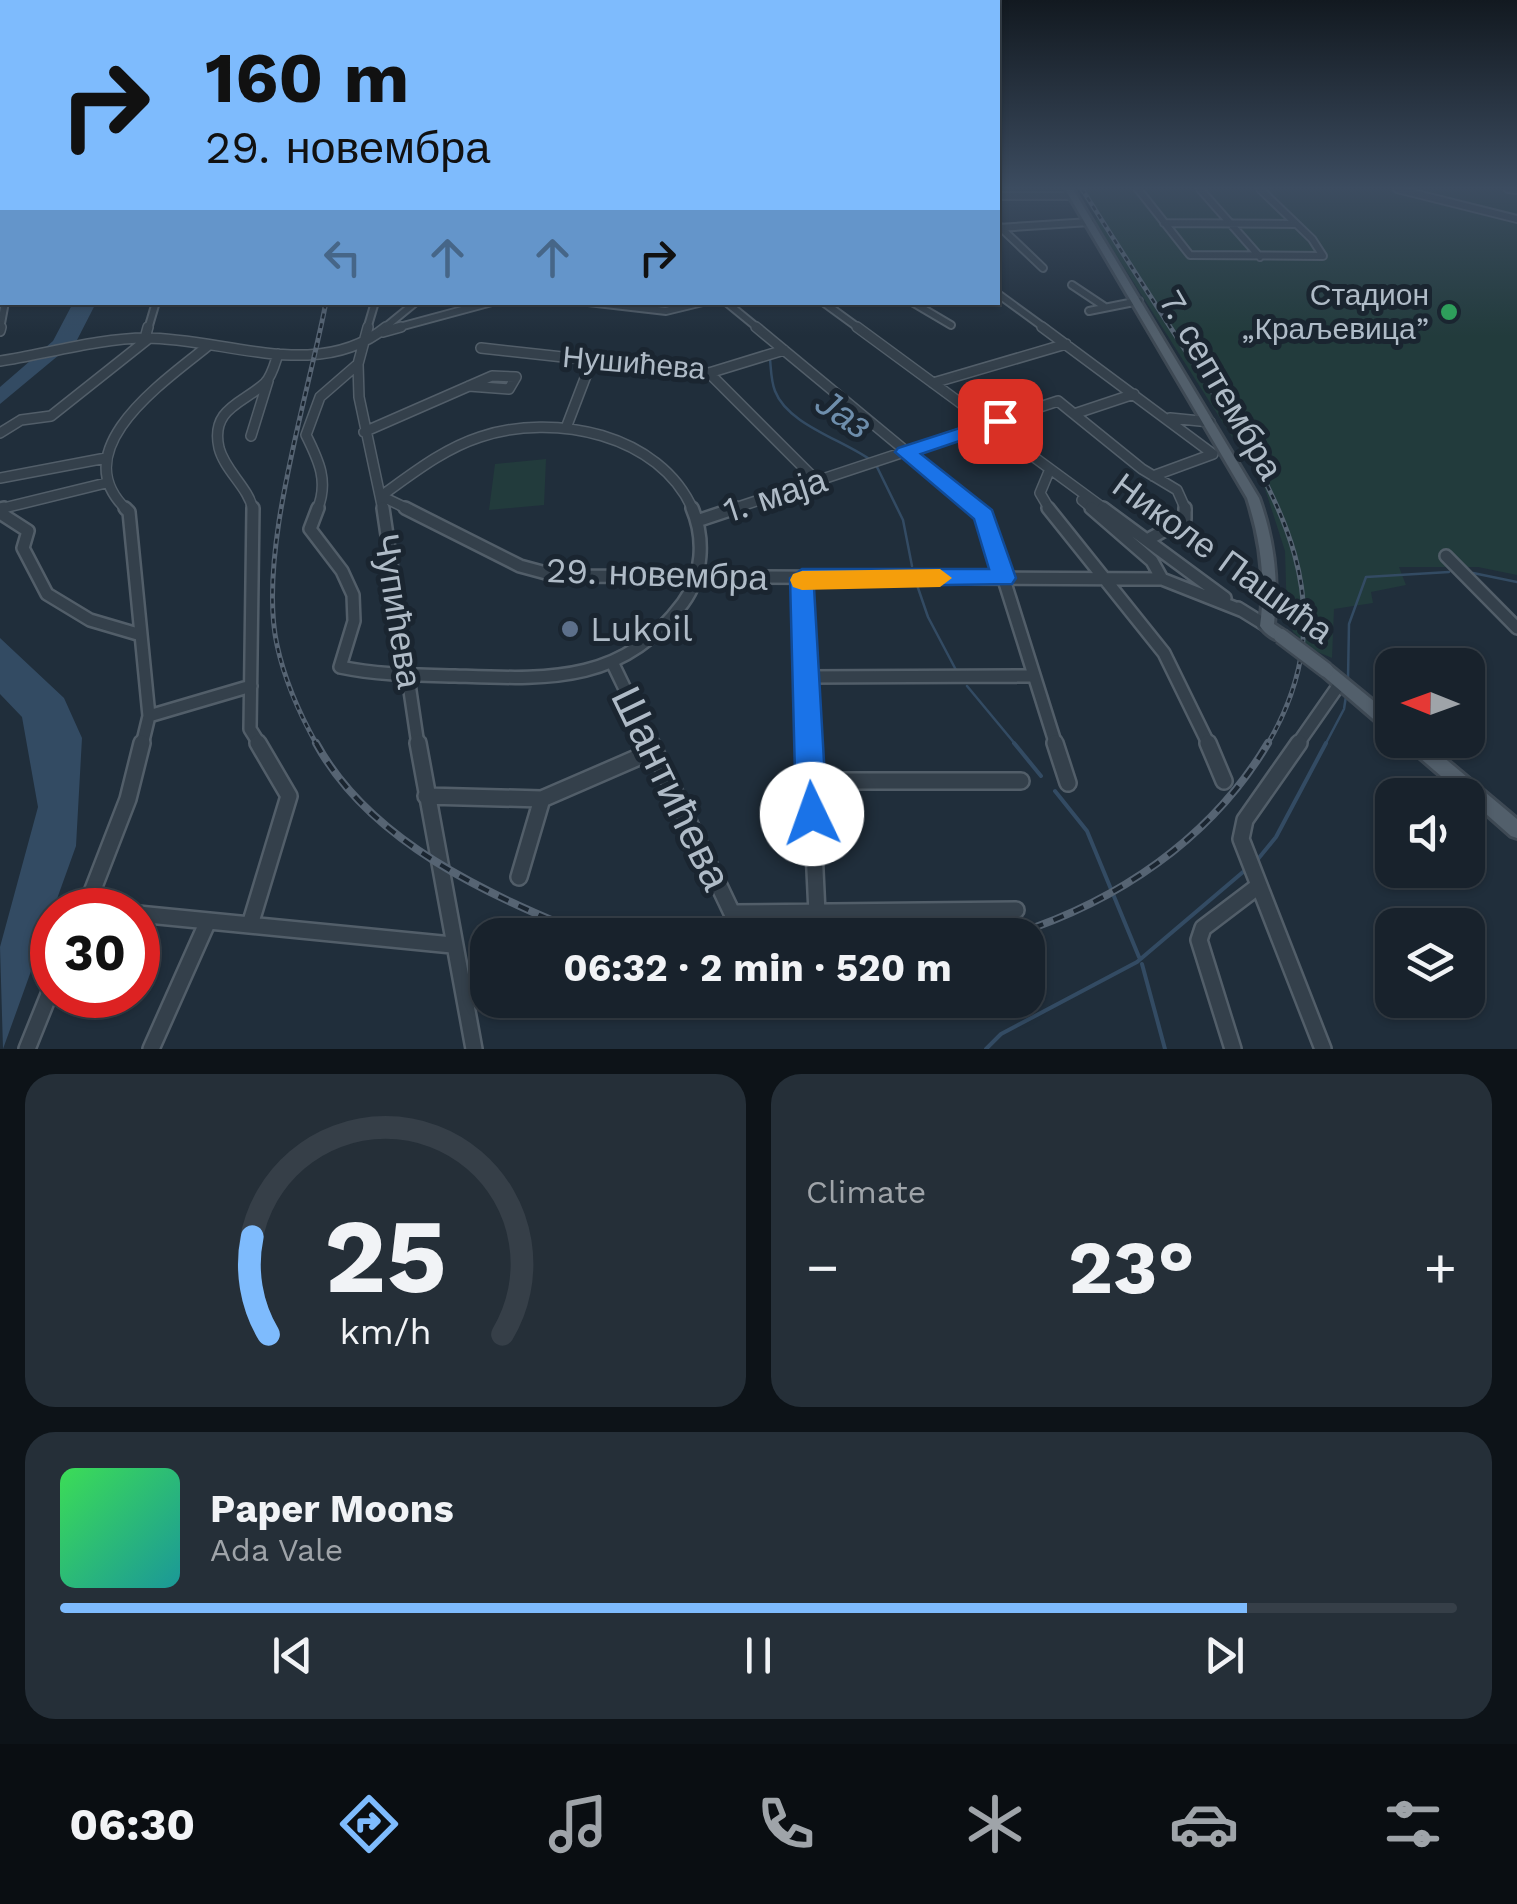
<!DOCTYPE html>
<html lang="en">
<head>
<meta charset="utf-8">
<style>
  :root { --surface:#18222c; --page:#252f38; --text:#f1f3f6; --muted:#9fa4a9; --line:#363f48; --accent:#7ebbfd }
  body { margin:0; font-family:"Work Sans",sans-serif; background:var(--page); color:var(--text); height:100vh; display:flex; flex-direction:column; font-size:38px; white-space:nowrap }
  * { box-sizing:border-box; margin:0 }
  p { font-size:32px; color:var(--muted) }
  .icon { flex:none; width:55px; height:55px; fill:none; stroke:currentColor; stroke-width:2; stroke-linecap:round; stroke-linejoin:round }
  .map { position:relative; height:1049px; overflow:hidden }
  .drawer { display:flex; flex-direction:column; gap:25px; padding:25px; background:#0d1318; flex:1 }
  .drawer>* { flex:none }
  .hud { position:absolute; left:0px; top:0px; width:1000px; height:305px; box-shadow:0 2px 8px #0004,0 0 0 2px var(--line); background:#7ebbfd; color:#111; overflow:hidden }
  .needle { width:65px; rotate:271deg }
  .buttons { position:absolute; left:1375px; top:648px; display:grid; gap:20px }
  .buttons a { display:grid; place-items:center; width:110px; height:110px; border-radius:20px; background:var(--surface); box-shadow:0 2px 8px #0004,0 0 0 2px var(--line); font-size:50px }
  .speed { position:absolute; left:30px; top:888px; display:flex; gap:20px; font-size:50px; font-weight:700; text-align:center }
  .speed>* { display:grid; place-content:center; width:130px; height:130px; border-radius:50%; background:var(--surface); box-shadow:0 2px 8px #0004,0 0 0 2px var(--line); line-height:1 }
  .speed .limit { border:15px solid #d22; background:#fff; color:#111 }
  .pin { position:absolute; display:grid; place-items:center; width:85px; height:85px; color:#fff; margin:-42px; border-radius:20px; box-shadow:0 5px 15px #0006 }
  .me { position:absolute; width:110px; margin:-55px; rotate:357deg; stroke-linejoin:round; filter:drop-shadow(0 0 8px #0008) }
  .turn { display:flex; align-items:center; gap:35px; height:210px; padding:0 40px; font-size:45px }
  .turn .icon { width:130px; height:130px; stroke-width:2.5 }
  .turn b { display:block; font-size:70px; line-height:85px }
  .lanes { display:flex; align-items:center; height:95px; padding:0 40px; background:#0003; justify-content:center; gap:50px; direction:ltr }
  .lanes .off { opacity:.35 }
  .big { font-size:75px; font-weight:700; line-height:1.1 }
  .drawer .card { flex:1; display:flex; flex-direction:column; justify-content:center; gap:15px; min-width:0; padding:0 35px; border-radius:30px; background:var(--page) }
  .drawer .dial { align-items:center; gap:0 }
  .dial svg { height:260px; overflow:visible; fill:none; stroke:var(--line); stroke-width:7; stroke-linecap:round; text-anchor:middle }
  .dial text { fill:var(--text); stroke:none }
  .song { display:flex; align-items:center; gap:30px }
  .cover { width:120px; height:120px; border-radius:15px; background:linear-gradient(135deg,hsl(130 70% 55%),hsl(180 70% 35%)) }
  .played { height:10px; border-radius:5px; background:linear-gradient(90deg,var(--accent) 85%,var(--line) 85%) }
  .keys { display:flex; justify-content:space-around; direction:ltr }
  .heat { display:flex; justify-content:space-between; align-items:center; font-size:55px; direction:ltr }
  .drawer .tiles { flex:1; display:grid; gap:25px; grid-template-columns:1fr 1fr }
  .card:last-child { grid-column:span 2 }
  .trip { position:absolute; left:470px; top:918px; width:575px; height:100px; border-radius:30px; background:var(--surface); box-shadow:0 2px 8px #0004,0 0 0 2px var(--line); font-weight:700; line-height:100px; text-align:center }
  .dock { display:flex; height:160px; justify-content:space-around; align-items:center; background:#0a0e12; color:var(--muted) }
  .dock .icon { width:70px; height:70px }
  .dock .active { color:var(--accent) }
  .dock b { font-size:45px; color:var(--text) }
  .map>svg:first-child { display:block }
</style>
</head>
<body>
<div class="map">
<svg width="1517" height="1049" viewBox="0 0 1517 1049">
  <rect width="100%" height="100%" fill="#202e3b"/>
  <path fill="#223b3c" d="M 1079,189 L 1517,189 L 1517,575 L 1478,567 L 1399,567 L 1406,585 L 1371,592 L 1373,603 L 1334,609 L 1332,658 L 1313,650 L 1293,632 L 1287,618 L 1285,551 L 1265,489 L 1094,220 L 1098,219 Z
    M 546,459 L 544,505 L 489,510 L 495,464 Z"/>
  <path fill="#334b63" d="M 73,303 L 96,303 L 77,340 L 0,404 L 0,387 L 53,341 Z
    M 0,638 L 64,698 L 82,738 L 76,846 L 3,1049 L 0,947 L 38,807 L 22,717 L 0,694 Z"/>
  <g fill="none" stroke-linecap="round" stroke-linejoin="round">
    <path stroke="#334b63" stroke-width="2.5" d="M 1466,203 L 1497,211
      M 770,359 C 771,369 771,381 775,391 C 788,425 844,440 872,461
      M 877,467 L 903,520 L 912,566
      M 1473,573 L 1517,582
      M 917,585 L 928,617 L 956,670
      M 1348,678 L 1349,624 L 1366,577 L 1449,572
      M 967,686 L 1016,745
      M 1325,745 L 1344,709 L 1346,696"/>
    <path stroke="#334b63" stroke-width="4" d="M 1014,743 L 1041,776
      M 1055,791 L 1087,831 L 1139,957
      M 1258,859 L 1276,837 L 1326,743
      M 1142,964 L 1165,1049
      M 986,1049 L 1001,1034 L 1137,962 L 1243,872"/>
    <defs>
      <path id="minor-far3" d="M 1138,189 L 1190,255 L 1323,256 L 1312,239 L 1260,189
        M 1200,189 L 1260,257
        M 1397,189 L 1517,219
        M 1508,189 L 1517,190
        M 998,196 L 1074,196
        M 1164,223 L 1295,224
        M 1000,227 L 1043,268
        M 998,228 L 1090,222
        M 1072,285 L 1105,307
        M 998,294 L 1046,329
        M 588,302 L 666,311 L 703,302
        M 726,302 L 759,329
        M 823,302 L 860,329
        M 912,302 L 951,325
        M 1089,311 L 1139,301
        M 0,329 L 5,302
        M 148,329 L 156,302
        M 367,329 L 375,302
        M 383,329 L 416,302
        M 392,329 L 492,302"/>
      <path id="minor-far2" d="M 368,327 L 358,364 L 359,397 L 383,510
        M 756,327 L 977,510
        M 857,327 L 1106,510
        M 1042,327 L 1213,454
        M 0,331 L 1,327
        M 383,332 L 401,327
        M 145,338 L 148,327
        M 481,348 L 709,373 L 784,350
        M 0,361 C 45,354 101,338 146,338 C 225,338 318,383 386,327
        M 709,373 L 817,481
        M 933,383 L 1066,344
        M 469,386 L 509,389 L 516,377
        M 1134,394 L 1074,414 L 1142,469 L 1177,490 L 1186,510
        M 1170,418 L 1210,422
        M 566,428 L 592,360
        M 364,432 L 492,376 L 516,377
        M 0,433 L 21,420 L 51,416 L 148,339
        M 251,436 L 268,381
        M 1050,469 L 1040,493 L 1050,510
        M 1153,476 L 1213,454
        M 0,478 L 106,458
        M 381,496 C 412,474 443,449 480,437 C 554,412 660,434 693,510
        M 381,496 L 410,510
        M 1082,500 L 1094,510
        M 0,509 L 106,483
        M 127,510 C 63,450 163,382 209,345
        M 253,510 C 249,488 225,471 219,448 C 210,408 244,403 265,383 C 272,376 275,363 278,354
        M 317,510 C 329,482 319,461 306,435 L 320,397 L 358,364
        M 729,510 L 1058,401 L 1074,414"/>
      <path id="minor-far1" d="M 125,508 L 129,512 L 149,716 L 142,745
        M 253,508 L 250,729 L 260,745
        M 318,508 L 310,529 L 342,571 L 353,595 L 354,621 L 340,667 C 378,675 416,675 455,676 C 547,679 622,685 683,603 C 703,576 705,538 692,508
        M 383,508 L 418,745
        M 405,508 L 520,566 L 557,576 L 1162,579 L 1243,611
        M 974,508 L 984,516 L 1056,745
        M 1048,508 L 1164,653 L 1209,745
        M 1091,508 L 1152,561 L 1162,579
        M 1103,508 L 1225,598
        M 0,509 L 4,508
        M 0,513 L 28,531 L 23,548 L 47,594 L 90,620 L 141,635
        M 700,520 L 736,508
        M 1147,540 L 1185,519 L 1185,508
        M 1446,556 L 1517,628
        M 802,578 L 809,745
        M 1238,608 L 1267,626
        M 612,662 L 652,745
        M 806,677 L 1034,676
        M 149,716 L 251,686
        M 1297,745 L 1341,682"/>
      <path id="minor" d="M 418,743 L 474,1049
        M 651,743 L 732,913 L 1016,910
        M 809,743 L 817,913
        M 1055,743 L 1068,783
        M 1208,743 L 1224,781
        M 1299,743 L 1245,820 L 1241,839 L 1323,1049
        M 810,781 L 1021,781
        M 426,796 L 542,799 L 655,750
        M 519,877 L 542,799
        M 85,910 L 128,799 L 142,743
        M 138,914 L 452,945
        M 250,925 L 289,796 L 258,743
        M 27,1049 L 52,987
        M 151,1049 L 208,921
        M 1233,1049 L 1199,940 L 1203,928 L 1257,887"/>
      <path id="major" d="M 1065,189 L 1073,189 L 1259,498 C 1274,540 1279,580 1274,624 L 1286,632 L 1288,636 L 1286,640 C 1277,643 1265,634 1260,626 C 1266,581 1261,541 1247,498 Z
        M 1326,664 L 1331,666 L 1392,716 L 1392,732 L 1386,730 L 1321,674 L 1319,670 L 1321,666 Z
        M 1403,740 L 1423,740 L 1517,819 L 1517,838 L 1511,836 L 1468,798 L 1468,795 L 1463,795 L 1405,745 Z"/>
    </defs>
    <use href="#minor-far3" stroke="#525e69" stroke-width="10"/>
    <use href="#minor-far2" stroke="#525e69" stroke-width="12"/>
    <use href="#minor-far1" stroke="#525e69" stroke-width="16"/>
    <use href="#minor" stroke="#525e69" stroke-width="20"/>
    <use href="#major" stroke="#3e4954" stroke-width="6"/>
    <use href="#minor-far3" stroke="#34404b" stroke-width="6"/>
    <use href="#minor-far2" stroke="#34404b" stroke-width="9"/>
    <use href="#minor-far1" stroke="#34404b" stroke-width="11"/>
    <use href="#minor" stroke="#34404b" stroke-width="15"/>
    <use href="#major" fill="#525f6b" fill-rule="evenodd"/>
    <defs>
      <path id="rail-far1" d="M 1082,189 C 1120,249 1158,309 1197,368 C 1274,489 1352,602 1267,745
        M 317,745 C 299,713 285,682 277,645 C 257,554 308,397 326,302"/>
      <path id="rail" d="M 316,743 C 370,842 487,894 587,935
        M 1012,935 C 1117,902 1211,839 1268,743"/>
    </defs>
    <use href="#rail-far1" stroke="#566473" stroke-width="5"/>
    <use href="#rail" stroke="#566473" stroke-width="8"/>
    <use href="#rail-far1" stroke="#1a2530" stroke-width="2.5" stroke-dasharray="5" stroke-linecap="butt"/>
    <use href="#rail" stroke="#1a2530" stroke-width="4" stroke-dasharray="11" stroke-linecap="butt"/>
    <defs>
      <path id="major-bridge" d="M 1281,636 L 1326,670"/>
    </defs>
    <use href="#major-bridge" stroke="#3e4954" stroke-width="19" stroke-linecap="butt"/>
    <use href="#major-bridge" stroke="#525f6b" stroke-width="14"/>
  </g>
  <linearGradient id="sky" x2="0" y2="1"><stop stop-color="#121920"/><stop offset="0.56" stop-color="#3c4c60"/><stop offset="1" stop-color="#3c4c60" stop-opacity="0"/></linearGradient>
  <rect width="1517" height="336" fill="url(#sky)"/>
  <path fill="#1a73e8" stroke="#114b97" stroke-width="2.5" d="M 1000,415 L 1010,421 L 1007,425 L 921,454 L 992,510 L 1016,578 L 1012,584 L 814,587 L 827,814 L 822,824 L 812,828 L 801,824 L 796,814 L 790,578 L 802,569 L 989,569 L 974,519 L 895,452 L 898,448 Z"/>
  <path fill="#f59e0b" d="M 940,569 L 952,578 L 940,587 L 802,590 L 793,587 L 790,580 L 793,574 L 802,571 Z"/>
  <circle fill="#2e9e5b" stroke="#1a2530" stroke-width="4" cx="1449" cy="312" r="10"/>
  <circle fill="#5c6f8a" stroke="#1a2530" stroke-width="4" cx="570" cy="629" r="10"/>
  <g text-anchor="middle" stroke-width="10" stroke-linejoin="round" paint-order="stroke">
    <g font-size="30" fill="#afbbc7" stroke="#1a2530" text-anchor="end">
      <text x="1429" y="305">Стадион<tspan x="1429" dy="34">„Краљевица”</tspan></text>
    </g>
    <g font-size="30" fill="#afbbc7" stroke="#1a2530">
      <text transform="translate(634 363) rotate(5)" y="10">Нушићева</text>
    </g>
    <g font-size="35" fill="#afbbc7" stroke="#1a2530">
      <text transform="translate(1221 385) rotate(60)" y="12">7. септембра</text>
      <text transform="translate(775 495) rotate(-18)" y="12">1. маја</text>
      <text transform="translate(1223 558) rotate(36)" y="12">Николе Пашића</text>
      <text transform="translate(657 574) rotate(2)" y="12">29. новембра</text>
      <text transform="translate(398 611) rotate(81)" y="12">Чупићева</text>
    </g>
    <g font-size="35" fill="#afbbc7" stroke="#1a2530" text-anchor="start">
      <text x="590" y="641">Lukoil</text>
    </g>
    <g font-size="38" font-style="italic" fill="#6e8eac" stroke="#1a2530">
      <text transform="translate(844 414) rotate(34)" y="13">Јаз</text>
    </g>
    <g font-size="42" fill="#afbbc7" stroke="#1a2530">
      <text transform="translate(672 788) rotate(64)" y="15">Шантићева</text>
    </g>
  </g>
</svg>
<div class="buttons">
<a><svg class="needle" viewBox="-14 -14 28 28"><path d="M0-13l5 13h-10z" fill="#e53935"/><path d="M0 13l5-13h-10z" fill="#9fa4a9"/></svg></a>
<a><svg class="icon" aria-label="sound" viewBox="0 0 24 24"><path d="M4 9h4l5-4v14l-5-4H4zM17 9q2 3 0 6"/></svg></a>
<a><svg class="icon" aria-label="layers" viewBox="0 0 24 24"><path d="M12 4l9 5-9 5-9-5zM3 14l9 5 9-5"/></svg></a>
</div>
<div class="speed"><div class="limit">30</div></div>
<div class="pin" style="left:1000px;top:421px;background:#d93025"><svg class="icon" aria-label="arrive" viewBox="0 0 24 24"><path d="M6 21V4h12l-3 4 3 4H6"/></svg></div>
<svg class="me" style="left:812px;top:814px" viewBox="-20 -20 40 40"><circle r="19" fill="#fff"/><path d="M0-13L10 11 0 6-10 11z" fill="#1a73e8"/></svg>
<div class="trip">06:32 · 2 min · 520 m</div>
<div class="hud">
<div class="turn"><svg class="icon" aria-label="right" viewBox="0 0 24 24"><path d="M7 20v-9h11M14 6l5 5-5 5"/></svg><div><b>160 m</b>29. новембра</div></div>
<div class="lanes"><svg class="icon off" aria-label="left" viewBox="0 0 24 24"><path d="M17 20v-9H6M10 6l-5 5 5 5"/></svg><svg class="icon off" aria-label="ahead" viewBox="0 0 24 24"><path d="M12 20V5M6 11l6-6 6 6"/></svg><svg class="icon off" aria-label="ahead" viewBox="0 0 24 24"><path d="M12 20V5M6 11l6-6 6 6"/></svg><svg class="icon" aria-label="right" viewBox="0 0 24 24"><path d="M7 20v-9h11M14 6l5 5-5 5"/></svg></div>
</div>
</div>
<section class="drawer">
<div class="tiles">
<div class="card dial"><svg viewBox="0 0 100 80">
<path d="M14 69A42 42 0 1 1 86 69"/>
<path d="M14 69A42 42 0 0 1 9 39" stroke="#7ebbfd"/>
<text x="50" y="56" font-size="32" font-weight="700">25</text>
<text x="50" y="72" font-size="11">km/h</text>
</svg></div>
<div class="card"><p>Climate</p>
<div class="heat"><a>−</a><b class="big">23°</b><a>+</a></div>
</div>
<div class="card">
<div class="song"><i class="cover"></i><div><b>Paper Moons</b><p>Ada Vale</p></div></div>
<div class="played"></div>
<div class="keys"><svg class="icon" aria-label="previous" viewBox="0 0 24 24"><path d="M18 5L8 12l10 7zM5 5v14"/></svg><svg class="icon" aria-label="pause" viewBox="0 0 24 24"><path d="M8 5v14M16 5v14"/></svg><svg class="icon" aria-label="next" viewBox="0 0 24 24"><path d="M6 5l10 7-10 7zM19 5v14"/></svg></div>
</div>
</div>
</section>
<nav class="dock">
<b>06:30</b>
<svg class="icon active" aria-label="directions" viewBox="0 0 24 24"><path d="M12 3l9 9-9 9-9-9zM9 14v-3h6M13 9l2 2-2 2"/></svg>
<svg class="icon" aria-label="music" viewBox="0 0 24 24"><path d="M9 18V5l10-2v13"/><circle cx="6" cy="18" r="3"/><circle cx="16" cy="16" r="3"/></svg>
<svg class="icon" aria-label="phone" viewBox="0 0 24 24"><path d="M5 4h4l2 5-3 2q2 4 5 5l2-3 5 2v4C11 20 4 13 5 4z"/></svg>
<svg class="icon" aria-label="climate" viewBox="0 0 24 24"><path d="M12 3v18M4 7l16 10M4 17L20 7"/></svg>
<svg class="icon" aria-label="car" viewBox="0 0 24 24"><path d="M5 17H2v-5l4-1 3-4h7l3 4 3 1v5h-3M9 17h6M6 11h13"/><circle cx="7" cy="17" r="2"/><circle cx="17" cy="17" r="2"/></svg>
<svg class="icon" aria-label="filters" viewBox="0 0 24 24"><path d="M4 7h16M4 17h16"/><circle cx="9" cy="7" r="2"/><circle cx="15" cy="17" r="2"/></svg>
</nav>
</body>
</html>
